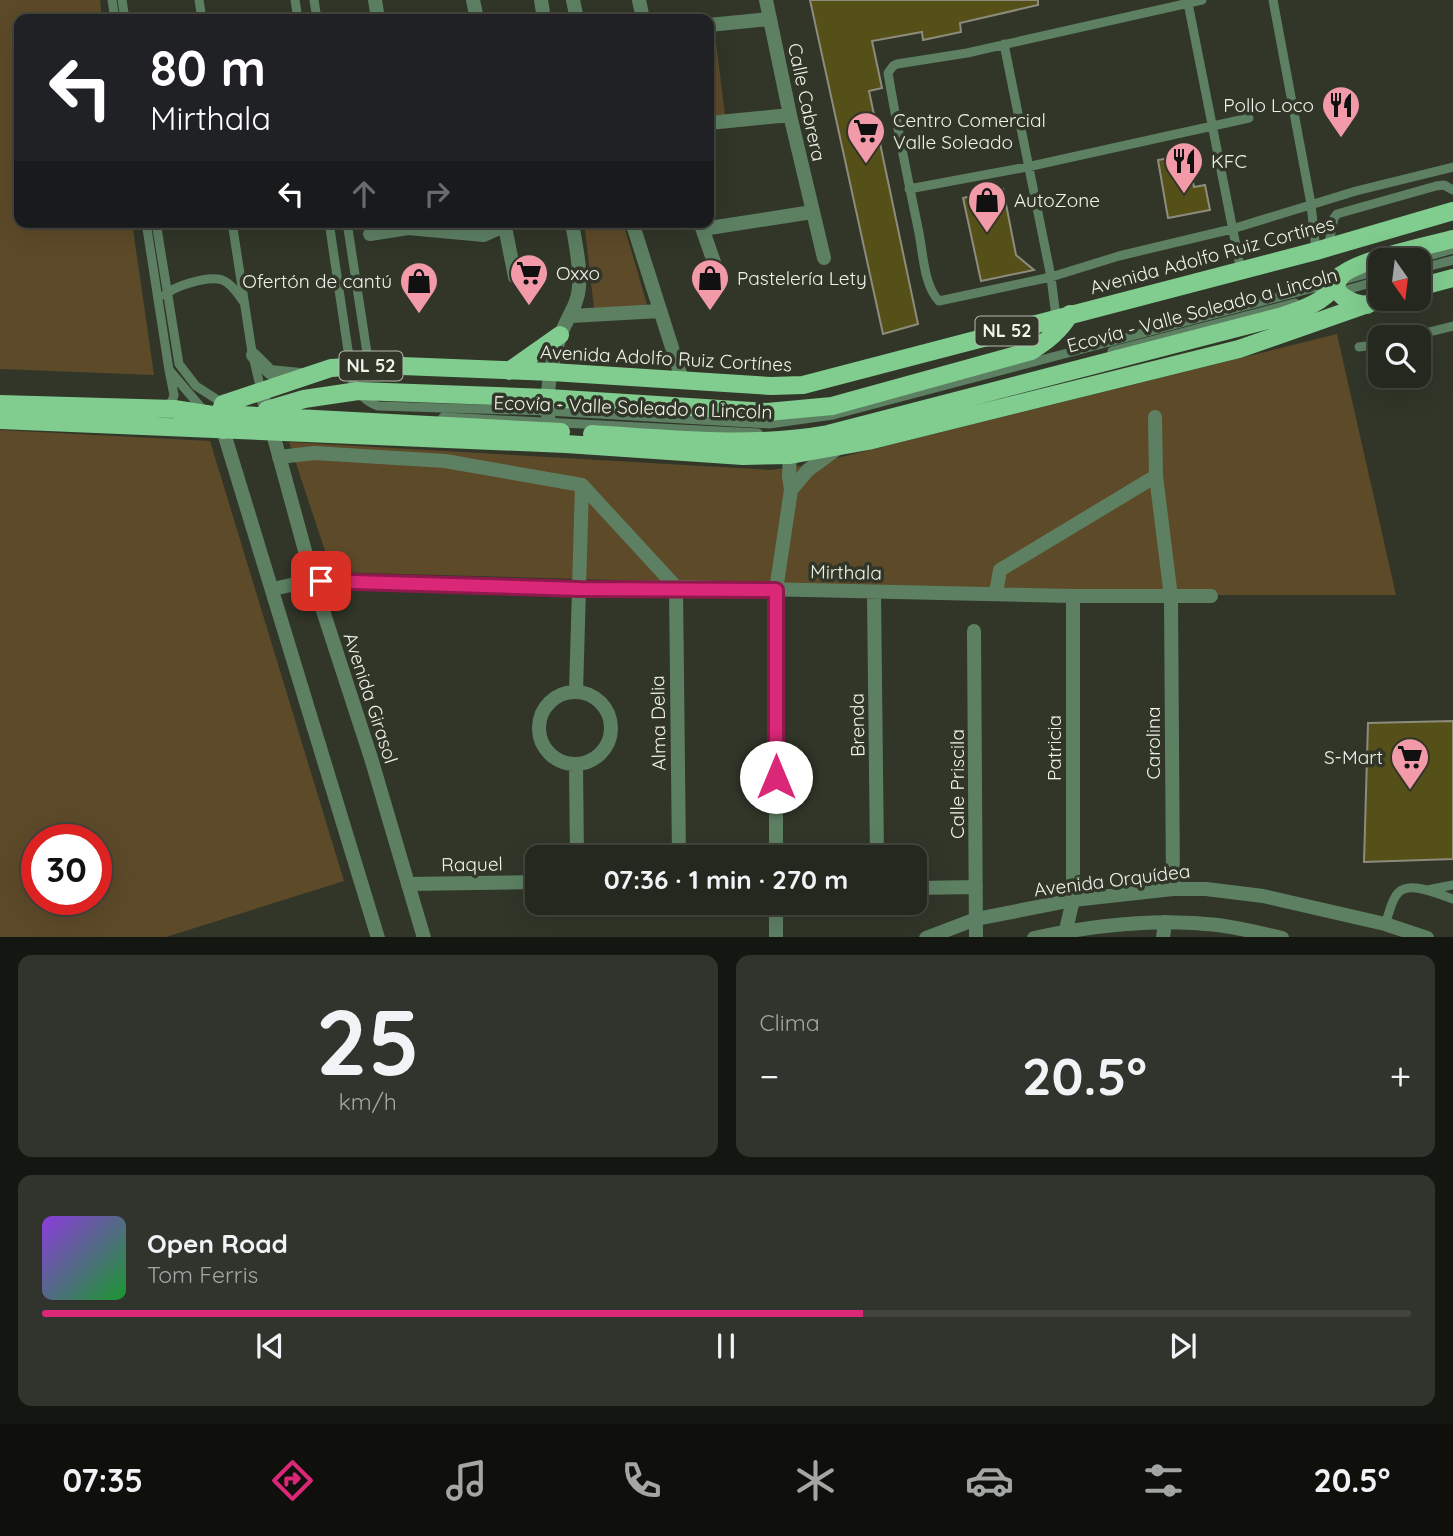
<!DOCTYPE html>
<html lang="es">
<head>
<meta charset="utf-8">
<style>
  :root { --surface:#25281f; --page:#31342c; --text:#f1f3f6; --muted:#a3a6a4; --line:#42443d; --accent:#db2777 }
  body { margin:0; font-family:Quicksand,sans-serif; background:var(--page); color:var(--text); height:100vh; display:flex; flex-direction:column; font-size:26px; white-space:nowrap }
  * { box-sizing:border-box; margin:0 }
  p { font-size:23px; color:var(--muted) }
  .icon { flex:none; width:38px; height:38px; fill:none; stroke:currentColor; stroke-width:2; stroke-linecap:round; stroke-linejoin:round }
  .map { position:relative; height:937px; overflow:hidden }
  .panel { display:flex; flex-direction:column; gap:18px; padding:18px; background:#141611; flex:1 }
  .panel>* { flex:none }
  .top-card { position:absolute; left:14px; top:14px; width:700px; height:214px; border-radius:14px; box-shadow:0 7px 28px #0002,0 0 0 2px var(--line); background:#202124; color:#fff; overflow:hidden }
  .needle { width:46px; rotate:166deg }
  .controls { position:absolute; left:1368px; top:248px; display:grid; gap:14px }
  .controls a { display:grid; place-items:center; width:63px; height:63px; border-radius:14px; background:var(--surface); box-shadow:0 7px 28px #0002,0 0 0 2px var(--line); font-size:35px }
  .speed { position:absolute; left:21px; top:824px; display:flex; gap:14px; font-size:35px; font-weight:700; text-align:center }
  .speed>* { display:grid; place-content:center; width:91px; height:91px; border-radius:50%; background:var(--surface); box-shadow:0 7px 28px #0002,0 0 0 2px var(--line); line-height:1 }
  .speed .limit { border:10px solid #d22; background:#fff; color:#111 }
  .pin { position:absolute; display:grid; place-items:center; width:60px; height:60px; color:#fff; margin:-30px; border-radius:14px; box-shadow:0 4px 10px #0006 }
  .me { position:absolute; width:77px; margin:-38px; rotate:0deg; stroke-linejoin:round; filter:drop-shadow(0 0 5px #0008) }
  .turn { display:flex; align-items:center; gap:24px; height:147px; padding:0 21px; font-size:32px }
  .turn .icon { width:91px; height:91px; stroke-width:2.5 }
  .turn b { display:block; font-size:49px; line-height:60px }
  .lanes { display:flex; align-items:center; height:66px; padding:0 21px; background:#0003; justify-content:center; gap:35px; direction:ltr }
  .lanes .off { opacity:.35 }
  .big { font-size:52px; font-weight:800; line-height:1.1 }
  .panel .tile { flex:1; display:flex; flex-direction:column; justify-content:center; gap:10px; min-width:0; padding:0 24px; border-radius:14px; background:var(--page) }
  .panel .dial { align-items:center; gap:0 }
  .dial b { font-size:91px; line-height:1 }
  .song { display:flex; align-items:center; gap:21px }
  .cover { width:84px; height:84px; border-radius:10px; background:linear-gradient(135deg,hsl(270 70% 55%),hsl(130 70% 35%)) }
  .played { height:7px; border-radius:4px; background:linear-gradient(90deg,var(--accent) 60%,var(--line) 60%) }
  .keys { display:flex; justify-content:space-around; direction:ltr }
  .heat { display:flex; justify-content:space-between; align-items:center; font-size:38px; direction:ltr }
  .panel .tiles { flex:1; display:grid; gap:18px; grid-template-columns:1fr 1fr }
  .tile:last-child { grid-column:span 2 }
  .trip { position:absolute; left:525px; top:845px; width:402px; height:70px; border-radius:14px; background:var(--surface); box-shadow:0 7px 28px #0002,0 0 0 2px var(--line); font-weight:800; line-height:70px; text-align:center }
  .tab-bar { display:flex; height:112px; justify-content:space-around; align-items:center; background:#0f100c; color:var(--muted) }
  .tab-bar .icon { width:49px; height:49px }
  .tab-bar .on { color:var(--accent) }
  .tab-bar b { font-size:32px; color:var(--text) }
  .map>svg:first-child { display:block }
</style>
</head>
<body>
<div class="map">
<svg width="1453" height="938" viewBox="0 0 1453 938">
  <rect width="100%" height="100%" fill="#313629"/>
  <path fill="#5d4a29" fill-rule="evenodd" d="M 0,0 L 100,0 L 102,19 L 19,19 L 19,222 L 132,222 L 154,375 L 0,369 Z
    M 716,42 L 725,115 L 709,115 L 709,43 Z
    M 584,222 L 623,222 L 648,308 L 594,308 Z
    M 1337,334 L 1396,595 L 1144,595 L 332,572 L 289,442 L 771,470 L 813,464 Z
    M 0,430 L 210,441 L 344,881 L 166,937 L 0,937 ZM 96,840 L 96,900 L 37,900 L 37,840 Z"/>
  <path fill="#554f18" stroke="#8d8c7c" stroke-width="2" d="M 810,0 L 1038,0 L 1038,5 L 960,23 L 961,32 L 923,40 L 922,32 L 872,41 L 882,88 L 869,91 L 918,324 L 883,334 Z
    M 1187,155 L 1194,187 L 1205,185 L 1210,210 L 1168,218 L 1158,160 Z
    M 1003,189 L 1016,255 L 1034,270 L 981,281 L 963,198 Z
    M 1453,721 L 1453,859 L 1364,862 L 1368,723 Z"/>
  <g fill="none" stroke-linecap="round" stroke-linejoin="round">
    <path stroke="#5d8063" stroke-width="9" d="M 112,0 L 115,19
      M 122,0 L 125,19
      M 199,0 L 202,19
      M 295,0 L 298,19
      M 314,0 L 317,19
      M 1202,0 L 967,53 L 897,64 L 893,66 L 888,73 C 897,127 908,180 919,233 C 923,253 924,286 939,301 L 1051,277 L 1119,256 L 1232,229 L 1356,191 L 1453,167
      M 1273,0 L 1311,204 L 1316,251
      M 1188,3 L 1241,271
      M 1004,44 L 1051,277 L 1056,317
      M 909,189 L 1027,167 L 1249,118
      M 146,222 L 169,370 L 174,395 L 172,401 L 166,407
      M 156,222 L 179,364 L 196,386 L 224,404
      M 232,222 L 252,352 L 261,390
      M 329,222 L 353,384 C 360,394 366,402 378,406 L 548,411 L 769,424 L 833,415 L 1381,270
      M 347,222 L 369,366
      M 1328,247 L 1334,218 L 1337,214 L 1436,186 L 1444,185 L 1453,190
      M 1412,261 L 1453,249
      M 1419,269 L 1453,260
      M 1339,292 L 1381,280
      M 165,295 C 174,286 205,277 218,279 C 229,280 237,293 243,301
      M 1405,338 L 1453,326
      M 1359,347 L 1381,344
      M 1112,351 L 1295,303
      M 170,371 L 204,411
      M 443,417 L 758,433
      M 1427,890 L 1453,885
      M 1385,924 C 1389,915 1391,900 1398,893 C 1410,880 1440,895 1453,899"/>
    <path stroke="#5d8063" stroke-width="14" d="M 375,0 L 378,19
      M 473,0 L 477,19
      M 541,0 L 544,19
      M 573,0 L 577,19
      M 639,0 L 643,19
      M 766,0 L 790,115 L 824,258
      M 709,25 L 770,19
      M 709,123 L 790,115
      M 504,222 L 515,277
      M 632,222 L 682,379
      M 700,222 L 716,268
      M 703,229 L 812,212
      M 370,234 L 408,228 L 484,235 L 495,230 L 503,222
      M 571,316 L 660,311
      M 253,355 L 270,372 L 300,375
      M 1155,417 L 1156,476 L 1171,597 L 1173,889
      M 557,436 C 538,419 552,359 560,337 C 565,320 578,306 579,287 C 581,266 575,243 572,222
      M 279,457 L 314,453 L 445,461 L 582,485 L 676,587 L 679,858
      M 791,490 L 789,476 L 790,455 L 799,454
      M 273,589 L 313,580 L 579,589 L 676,587 L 1073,596 L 1211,596
      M 874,593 L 877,858
      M 996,593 L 1000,570 L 1156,476
      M 974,631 L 976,938
      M 576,692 L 582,485
      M539 728a36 36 0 1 1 72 0a36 36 0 1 1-72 0Z
      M 576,765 L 577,858
      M 776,858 L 776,590 L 791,490 L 808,470 L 838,448
      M 408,884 L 537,882
      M 915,888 L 976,887
      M 776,938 L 776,903
      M 1064,938 L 1073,900 L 1073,596
      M 1163,938 L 1165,922"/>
    <path stroke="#5d8063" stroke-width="14" d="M 261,390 L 313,580 L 371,758 L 424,938
      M 223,430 L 378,938
      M 926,938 L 976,919 L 1073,900 L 1173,889 L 1206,889 L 1263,896 L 1385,924 L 1427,938
      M 1034,938 C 1094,925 1157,918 1218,925 C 1239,928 1261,933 1282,938"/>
    <path stroke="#81cc8f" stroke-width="18" d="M 1419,287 L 1453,278
      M 1367,305 C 1354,304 1326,294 1341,276 C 1354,261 1430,245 1453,239
      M 509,371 L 560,335
      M 0,404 L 174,409 L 219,416 L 229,416
      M 267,410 L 304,399 L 358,391 L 548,398 L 767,412 L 832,406 L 1031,351 C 1047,341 1060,331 1070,314
      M 240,415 L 561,432
      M 0,420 L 566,444 L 743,456 L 790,455 L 868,441 L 1239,349 L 1382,299
      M 223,430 L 219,416 L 223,404 L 331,368 L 376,365 L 552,372 L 771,386 L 803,385 L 1316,251 L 1453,211
      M 592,434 C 670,439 751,448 828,434 L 1283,316 C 1308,307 1329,301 1341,275"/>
  </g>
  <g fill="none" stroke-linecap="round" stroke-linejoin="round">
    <defs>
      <path id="route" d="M 321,581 L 579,589 L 776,590 L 776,777"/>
    </defs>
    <use href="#route" stroke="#8e194d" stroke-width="18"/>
    <use href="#route" stroke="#db2777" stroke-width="12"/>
  </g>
  <defs>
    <symbol id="restaurant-pin" viewBox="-11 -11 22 30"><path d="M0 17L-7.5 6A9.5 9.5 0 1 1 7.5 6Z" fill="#f39aa9" stroke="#313629"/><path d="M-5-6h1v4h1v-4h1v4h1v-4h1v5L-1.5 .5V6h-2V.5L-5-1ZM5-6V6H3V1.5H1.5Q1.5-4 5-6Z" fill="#111"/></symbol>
    <symbol id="supermarket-pin" viewBox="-11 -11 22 30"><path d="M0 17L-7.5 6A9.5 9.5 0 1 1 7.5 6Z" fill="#f39aa9" stroke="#313629"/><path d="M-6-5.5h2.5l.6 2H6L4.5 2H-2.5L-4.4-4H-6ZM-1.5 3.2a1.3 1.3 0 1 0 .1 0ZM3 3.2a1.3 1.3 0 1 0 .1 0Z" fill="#111"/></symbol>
    <symbol id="shop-pin" viewBox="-11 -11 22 30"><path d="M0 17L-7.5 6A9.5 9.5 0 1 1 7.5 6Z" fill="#f39aa9" stroke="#313629"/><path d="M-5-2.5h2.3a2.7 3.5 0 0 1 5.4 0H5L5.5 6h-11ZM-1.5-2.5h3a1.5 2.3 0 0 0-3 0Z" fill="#111"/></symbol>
  </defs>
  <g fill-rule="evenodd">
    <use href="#restaurant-pin" x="1319" y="83" width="44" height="60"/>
    <use href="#supermarket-pin" x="844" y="109" width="44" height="60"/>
    <use href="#restaurant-pin" x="1162" y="139" width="44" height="60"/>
    <use href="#shop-pin" x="965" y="178" width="44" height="60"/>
    <use href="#supermarket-pin" x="507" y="251" width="44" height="60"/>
    <use href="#shop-pin" x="688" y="256" width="44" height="60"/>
    <use href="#shop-pin" x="397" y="259" width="44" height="60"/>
    <use href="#supermarket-pin" x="1388" y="735" width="44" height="60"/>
  </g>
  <g text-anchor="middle" stroke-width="7" stroke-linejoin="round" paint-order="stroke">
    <g fill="#313629" stroke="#b6bab0" stroke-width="2">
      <rect x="975.5" y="316.5" width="63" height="29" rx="5"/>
      <rect x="339.5" y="351.5" width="63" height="29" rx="5"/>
    </g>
    <g font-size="18" font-weight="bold" fill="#eff3ea">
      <text x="1007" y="337">NL 52</text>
      <text x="371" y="372">NL 52</text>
    </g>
    <g font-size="19" fill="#eff3ea" stroke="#313629">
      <text transform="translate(807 102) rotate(78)" y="7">Calle Cabrera</text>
      <text transform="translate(1212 255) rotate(-15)" y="7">Avenida Adolfo Ruiz Cortínes</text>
      <text transform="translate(1202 310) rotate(-15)" y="7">Ecovía - Valle Soleado a Lincoln</text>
      <text transform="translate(666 358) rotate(3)" y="7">Avenida Adolfo Ruiz Cortínes</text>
      <text transform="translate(633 407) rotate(2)" y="7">Ecovía - Valle Soleado a Lincoln</text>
      <text transform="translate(846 572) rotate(1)" y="7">Mirthala</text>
      <text transform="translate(371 698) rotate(72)" y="7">Avenida Girasol</text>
      <text transform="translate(658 723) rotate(-91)" y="7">Alma Delia</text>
      <text transform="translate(857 725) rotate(-91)" y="7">Brenda</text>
      <text transform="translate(1153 743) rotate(-90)" y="7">Carolina</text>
      <text transform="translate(1054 748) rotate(-90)" y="7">Patricia</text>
      <text transform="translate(957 784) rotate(-90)" y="7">Calle Priscila</text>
      <text transform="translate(472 864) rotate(-1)" y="7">Raquel</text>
      <text transform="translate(1112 880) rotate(-7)" y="7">Avenida Orquídea</text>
    </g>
    <g font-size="19" fill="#eff3ea" stroke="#313629" text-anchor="start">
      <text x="1314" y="112" text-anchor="end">Pollo Loco</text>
      <text x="893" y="127">Centro Comercial<tspan x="893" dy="22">Valle Soleado</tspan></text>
      <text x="1211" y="168">KFC</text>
      <text x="1014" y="207">AutoZone</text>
      <text x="556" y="280">Oxxo</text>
      <text x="737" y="285">Pastelería Lety</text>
      <text x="392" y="288" text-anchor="end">Ofertón de cantú</text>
      <text x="1383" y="764" text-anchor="end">S-Mart</text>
    </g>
  </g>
</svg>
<div class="controls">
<a><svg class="needle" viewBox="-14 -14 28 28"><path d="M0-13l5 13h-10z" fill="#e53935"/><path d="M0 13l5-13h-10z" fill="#a3a6a4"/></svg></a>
<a><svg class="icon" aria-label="search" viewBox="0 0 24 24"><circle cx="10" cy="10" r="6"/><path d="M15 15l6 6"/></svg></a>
</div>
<div class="speed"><div class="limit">30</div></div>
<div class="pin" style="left:321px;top:581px;background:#d93025"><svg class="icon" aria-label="arrive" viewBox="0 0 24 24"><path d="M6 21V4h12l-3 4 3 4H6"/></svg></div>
<svg class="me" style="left:776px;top:777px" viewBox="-20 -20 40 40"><circle r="19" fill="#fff"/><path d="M0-13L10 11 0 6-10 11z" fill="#db2777"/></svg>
<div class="trip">07:36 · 1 min · 270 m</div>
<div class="top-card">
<div class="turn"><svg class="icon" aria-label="left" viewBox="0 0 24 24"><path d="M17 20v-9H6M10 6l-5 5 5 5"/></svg><div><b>80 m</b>Mirthala</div></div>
<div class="lanes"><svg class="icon" aria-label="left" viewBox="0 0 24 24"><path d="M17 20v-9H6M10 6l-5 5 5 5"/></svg><svg class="icon off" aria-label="ahead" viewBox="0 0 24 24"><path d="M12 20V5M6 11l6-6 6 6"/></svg><svg class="icon off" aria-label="right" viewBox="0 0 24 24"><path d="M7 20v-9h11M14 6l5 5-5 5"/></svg></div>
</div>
</div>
<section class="panel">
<div class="tiles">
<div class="tile dial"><b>25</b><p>km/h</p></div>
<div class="tile"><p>Clima</p>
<div class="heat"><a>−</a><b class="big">20.5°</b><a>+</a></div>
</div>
<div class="tile">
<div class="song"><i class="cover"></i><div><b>Open Road</b><p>Tom Ferris</p></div></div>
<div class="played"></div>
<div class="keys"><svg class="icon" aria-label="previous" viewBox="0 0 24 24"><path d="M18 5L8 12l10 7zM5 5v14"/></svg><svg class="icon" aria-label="pause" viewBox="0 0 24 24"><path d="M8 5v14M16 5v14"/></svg><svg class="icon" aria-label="next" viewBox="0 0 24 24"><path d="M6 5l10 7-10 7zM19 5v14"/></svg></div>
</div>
</div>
</section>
<nav class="tab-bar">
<b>07:35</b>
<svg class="icon on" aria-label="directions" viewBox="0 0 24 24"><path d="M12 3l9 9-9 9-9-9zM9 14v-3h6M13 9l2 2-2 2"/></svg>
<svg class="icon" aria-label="music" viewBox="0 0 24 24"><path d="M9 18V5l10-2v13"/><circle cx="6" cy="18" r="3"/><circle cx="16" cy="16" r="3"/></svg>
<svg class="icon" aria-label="phone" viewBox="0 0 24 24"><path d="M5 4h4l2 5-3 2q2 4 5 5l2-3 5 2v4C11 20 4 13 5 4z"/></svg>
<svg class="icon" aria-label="climate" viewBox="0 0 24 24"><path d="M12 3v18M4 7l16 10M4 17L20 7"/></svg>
<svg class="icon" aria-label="car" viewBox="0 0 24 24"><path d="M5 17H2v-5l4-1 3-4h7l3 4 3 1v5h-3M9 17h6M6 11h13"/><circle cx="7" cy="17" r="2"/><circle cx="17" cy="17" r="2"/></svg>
<svg class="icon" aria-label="filters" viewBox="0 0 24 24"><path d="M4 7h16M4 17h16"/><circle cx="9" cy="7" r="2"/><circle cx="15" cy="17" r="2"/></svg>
<b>20.5°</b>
</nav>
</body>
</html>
